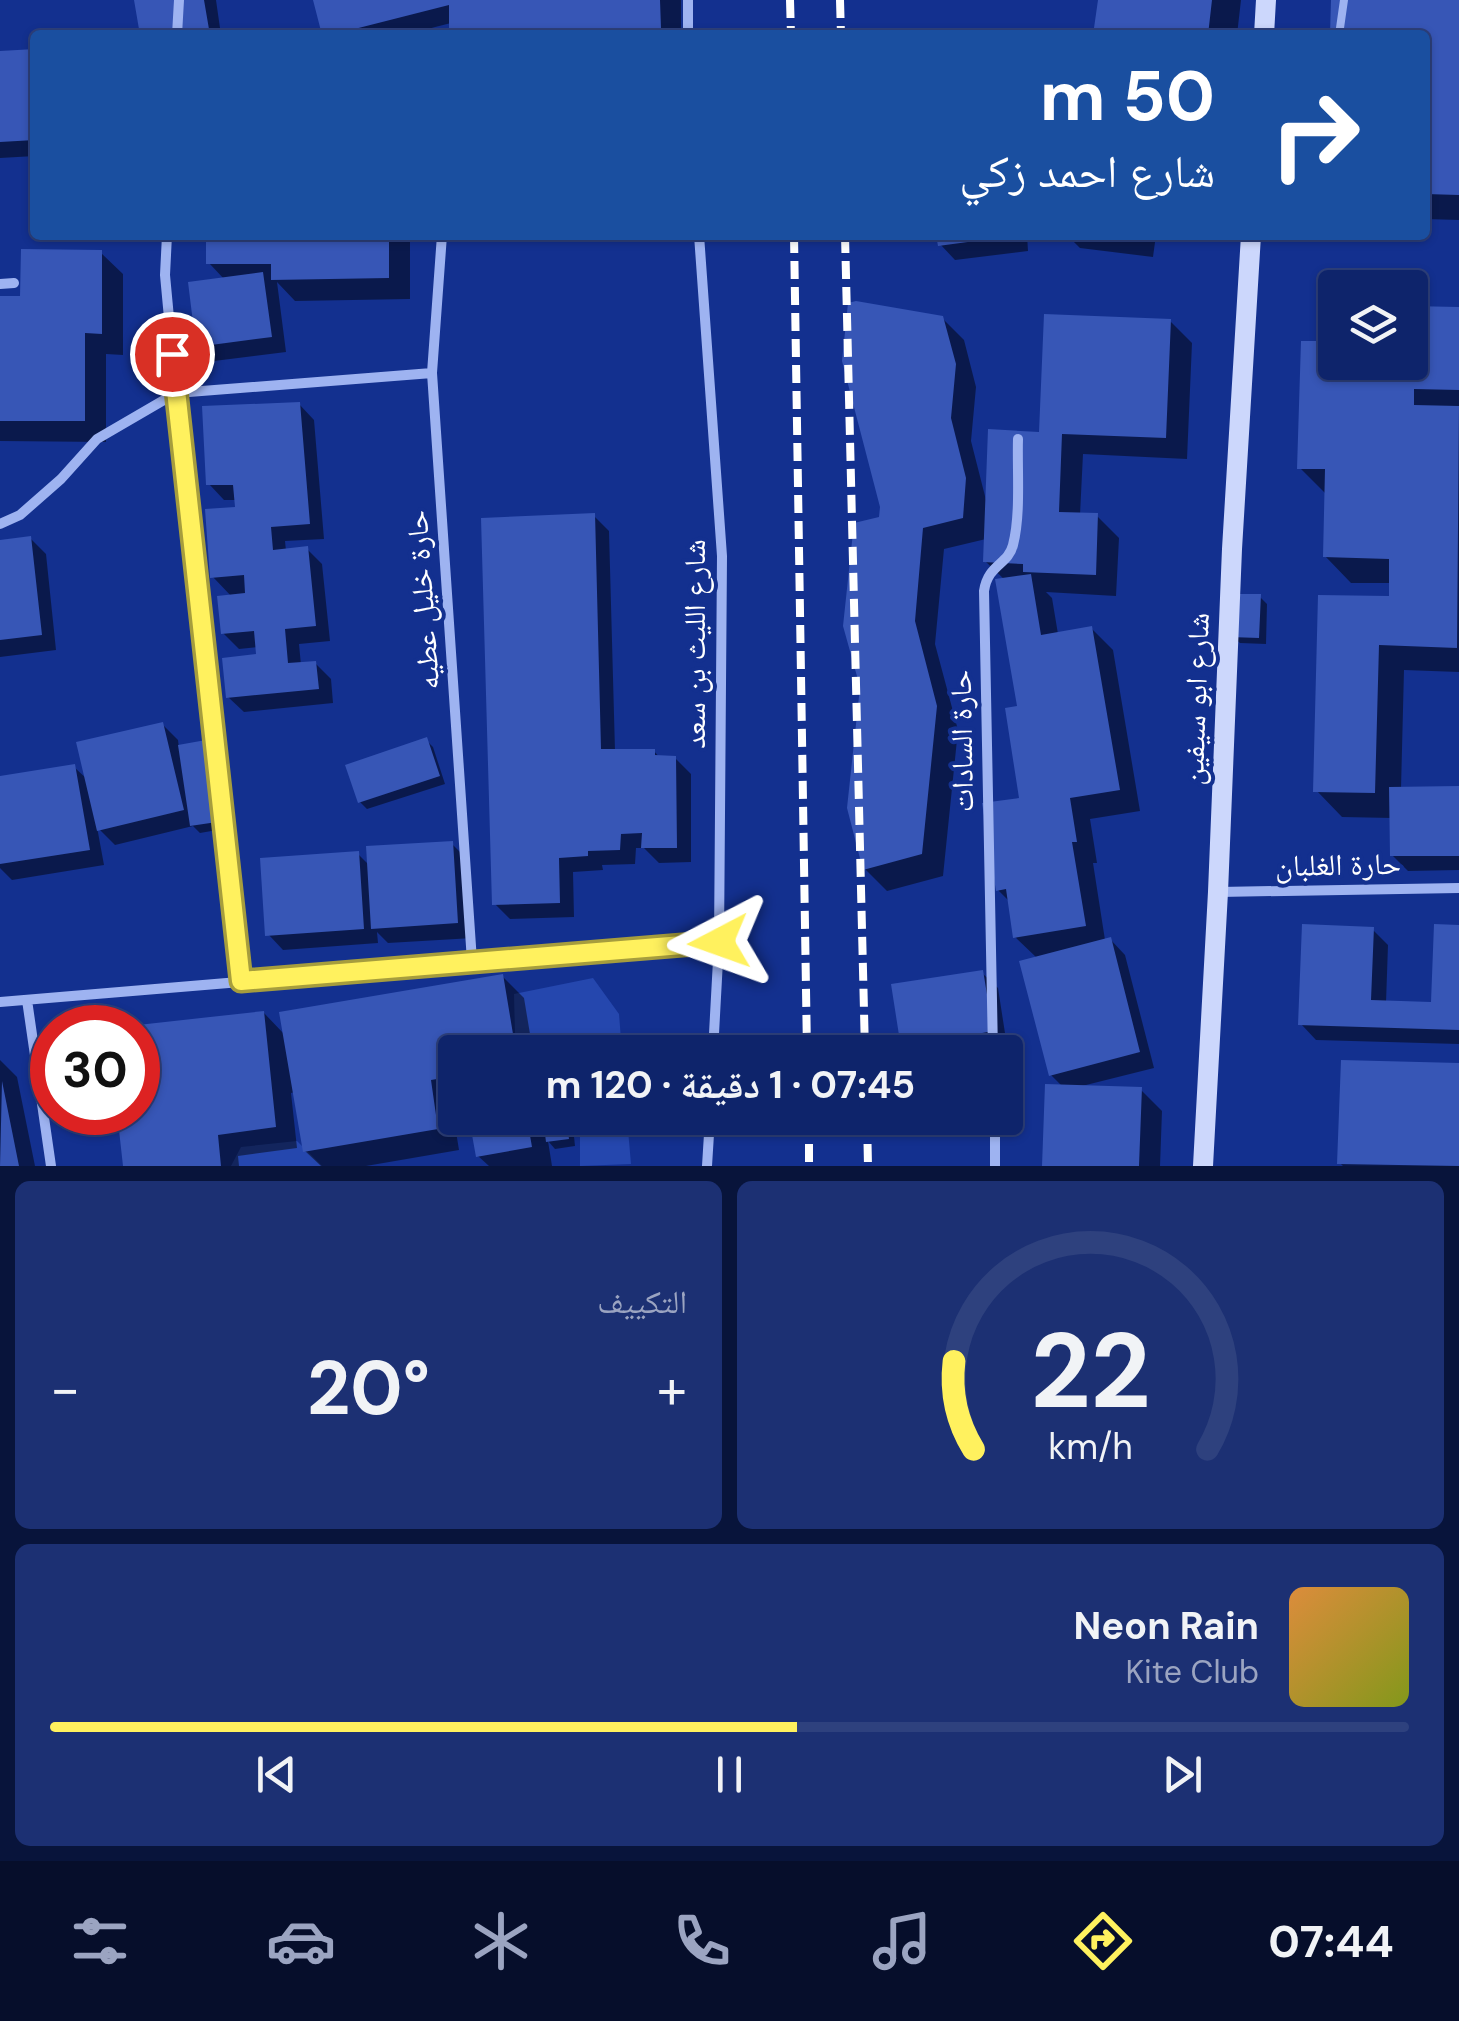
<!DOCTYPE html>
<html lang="ar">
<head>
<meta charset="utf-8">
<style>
  :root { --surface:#0e246b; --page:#1c3073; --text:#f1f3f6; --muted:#9ba4c1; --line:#2e417e; --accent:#fff15e }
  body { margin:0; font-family:"DM Sans","Noto Naskh Arabic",sans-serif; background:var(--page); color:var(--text); direction:rtl; height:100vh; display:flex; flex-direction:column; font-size:38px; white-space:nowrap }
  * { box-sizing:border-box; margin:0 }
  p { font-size:32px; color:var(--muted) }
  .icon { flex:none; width:55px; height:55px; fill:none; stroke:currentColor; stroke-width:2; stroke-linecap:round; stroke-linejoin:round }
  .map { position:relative; height:1166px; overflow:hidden; direction:ltr }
  .panel { display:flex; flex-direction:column; gap:15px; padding:15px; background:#08143b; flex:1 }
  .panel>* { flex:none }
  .banner { position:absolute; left:30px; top:30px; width:1400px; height:210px; border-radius:10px; box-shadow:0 2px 8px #0004,0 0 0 2px var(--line); direction:rtl; background:#1a4fa0; color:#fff; overflow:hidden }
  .tools { position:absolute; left:1318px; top:270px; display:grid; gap:20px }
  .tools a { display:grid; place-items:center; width:110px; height:110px; border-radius:10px; background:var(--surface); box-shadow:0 2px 8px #0004,0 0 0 2px var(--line); font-size:50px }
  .speed { position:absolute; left:30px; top:1005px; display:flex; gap:20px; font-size:50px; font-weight:700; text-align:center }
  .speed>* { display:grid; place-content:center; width:130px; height:130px; border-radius:50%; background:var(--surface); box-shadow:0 2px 8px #0004,0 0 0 2px var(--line); line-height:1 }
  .speed .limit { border:15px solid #d22; background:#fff; color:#111 }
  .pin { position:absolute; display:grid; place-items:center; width:85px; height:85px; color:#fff; margin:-42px; border:5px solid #fff; border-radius:50%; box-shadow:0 2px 10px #0007 }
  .me { position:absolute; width:110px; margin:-55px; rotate:266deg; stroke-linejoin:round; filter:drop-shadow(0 0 8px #0008) }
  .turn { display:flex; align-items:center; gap:35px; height:210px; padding:0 50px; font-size:45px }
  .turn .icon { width:130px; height:130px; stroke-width:2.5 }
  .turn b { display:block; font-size:70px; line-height:85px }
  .big { font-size:75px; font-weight:700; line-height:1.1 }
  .panel .card { flex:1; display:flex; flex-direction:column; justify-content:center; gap:15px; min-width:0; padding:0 35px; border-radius:15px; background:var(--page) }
  .panel .dial { align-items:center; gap:0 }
  .dial svg { height:260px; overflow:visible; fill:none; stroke:var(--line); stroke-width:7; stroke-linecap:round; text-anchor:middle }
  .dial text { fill:var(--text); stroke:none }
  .song { display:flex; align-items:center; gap:30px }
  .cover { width:120px; height:120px; border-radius:15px; background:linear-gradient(135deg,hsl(30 70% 55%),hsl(70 70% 35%)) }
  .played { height:10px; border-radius:5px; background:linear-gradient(90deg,var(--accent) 55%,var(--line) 55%) }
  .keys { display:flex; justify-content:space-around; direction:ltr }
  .heat { display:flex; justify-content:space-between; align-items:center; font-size:55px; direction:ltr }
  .panel .tiles { flex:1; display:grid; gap:15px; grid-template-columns:1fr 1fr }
  .card:last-child { grid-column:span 2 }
  .trip { position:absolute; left:438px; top:1035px; width:585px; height:100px; border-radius:10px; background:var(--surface); box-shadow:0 2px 8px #0004,0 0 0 2px var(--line); font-weight:700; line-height:100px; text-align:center; direction:rtl }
  .tabs { display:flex; height:160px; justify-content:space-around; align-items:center; background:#060e2b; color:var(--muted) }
  .tabs .icon { width:70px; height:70px }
  .tabs .active { color:var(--accent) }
  .tabs b { font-size:45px; color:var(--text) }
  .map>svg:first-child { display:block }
</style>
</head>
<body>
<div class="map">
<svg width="1459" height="1166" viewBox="0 0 1459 1166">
  <rect width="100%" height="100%" fill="#13308f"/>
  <path fill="#2547ae" d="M 593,978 L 619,1014 L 622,1052 L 532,1052 L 515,1034 L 514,994 Z
    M 580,1118 L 627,1118 L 631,1164 L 580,1166 Z
    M 297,1141 L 322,1166 L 231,1166 L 241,1147 Z"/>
  <path fill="#0007" d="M 137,0 L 216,0 L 221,35 L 142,35 Z
    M 316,0 L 681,0 L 681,35 L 457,35 L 451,30 L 451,23 L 404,35 L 325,35 Z
    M 1100,0 L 1241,0 L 1237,35 L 1096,35 Z
    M 1333,0 L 1459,0 L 1459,220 L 1425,219 L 1425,35 L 1332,35 Z
    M 35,51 L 35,156 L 0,158 L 0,54 Z
    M 208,235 L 410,235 L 410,299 L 295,301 L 277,282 L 286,352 L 214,361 L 199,345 L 224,279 L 209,263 Z
    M 939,235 L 1027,235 L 1028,251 L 955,260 L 940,244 Z
    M 1067,235 L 1156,235 L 1153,257 L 1080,248 Z
    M 101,253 L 123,274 L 123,355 L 106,354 L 106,442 L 0,441 L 0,299 L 23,299 Z
    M 1410,309 L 1459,310 L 1459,672 L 1404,670 L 1401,789 L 1459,788 L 1459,870 L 1408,871 L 1392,855 L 1392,818 L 1342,817 L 1316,790 L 1391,599 L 1391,583 L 1351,583 L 1325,556 L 1327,495 L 1300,468 L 1335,344 L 1335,362 L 1410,362 Z
    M 942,318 L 964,340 L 976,387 L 971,441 L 986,500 L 1041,435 L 1170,321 L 1192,343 L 1187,459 L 1083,454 L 1080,515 L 1097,516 L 1119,538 L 1116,596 L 1046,592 L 1052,598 L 1058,634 L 1091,628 L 1113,650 L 1140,811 L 1090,819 L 1097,863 L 1093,863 L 1105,940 L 1110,939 L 1125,955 L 1154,1068 L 1082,1086 L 1141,1090 L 1162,1111 L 1160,1166 L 1045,1166 L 1063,1087 L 1051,1075 L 1037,958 L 1015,937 L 1010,902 L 998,890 L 1022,800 L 1019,708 L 1005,580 L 985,561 L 986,539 L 944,549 L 935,644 L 958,730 L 943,876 L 887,891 L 865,869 L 882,519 Z
    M 299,404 L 314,420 L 324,539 L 285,541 L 286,551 L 307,549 L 322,564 L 330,641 L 299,644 L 301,665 L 315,663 L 331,679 L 333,703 L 244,712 L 228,697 L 259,656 L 258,647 L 239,649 L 223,633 L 232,597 L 213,577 L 237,509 L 237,500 L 224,500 L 209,484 Z
    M 594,516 L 609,531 L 615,751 L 654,751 L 660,758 L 675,758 L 691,774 L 691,862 L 659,863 L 644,848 L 636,848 L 635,864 L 602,865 L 603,870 L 573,872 L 574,917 L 510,919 L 495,904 Z
    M 31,539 L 46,554 L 56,650 L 0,657 L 0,543 Z
    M 1260,597 L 1267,604 L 1266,644 L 1240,643 L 1232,636 Z
    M 162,724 L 178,740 L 179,748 L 205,743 L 212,751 L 223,829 L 200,833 L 193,826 L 115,845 L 97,827 L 104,865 L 12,880 L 0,868 L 0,779 L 74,767 L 88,780 Z
    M 426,740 L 433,747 L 445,784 L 367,809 L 360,802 Z
    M 452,844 L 467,859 L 473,938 L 388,943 L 377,932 L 378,943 L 283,950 L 268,934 L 358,854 L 370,866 Z
    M 1459,927 L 1459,1044 L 1316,1040 L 1301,1024 L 1373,930 L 1388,945 L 1386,1003 L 1434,1005 Z
    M 982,973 L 998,988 L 1007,1046 L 972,1052 L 909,1052 L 903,1047 Z
    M 502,976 L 524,998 L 533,1052 L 455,1052 L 455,1100 L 451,1101 L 459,1150 L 366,1166 L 321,1166 L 305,1151 L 295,1092 L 291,1093 L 297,1148 L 238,1156 L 239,1166 L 126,1166 L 138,1112 L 138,1028 L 134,1028 L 264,1013 L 285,1035 Z
    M 0,1060 L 17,1077 L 35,1166 L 0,1166 Z
    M 1459,1066 L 1459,1166 L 1343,1166 L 1340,1163 Z
    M 472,1118 L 572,1118 L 575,1146 L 555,1149 L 548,1141 L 552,1166 L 489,1166 L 478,1156 Z"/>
  <path fill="#3756b6" d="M 134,0 L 204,0 L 210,35 L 140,35 Z
    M 313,0 L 660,0 L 661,28 L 449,31 L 449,5 L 331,35 L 322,35 Z
    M 1098,0 L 1212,0 L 1208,35 L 1093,35 Z
    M 1331,0 L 1459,0 L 1459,195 L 1425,194 L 1425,35 L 1330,35 Z
    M 35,49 L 35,140 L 0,142 L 0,51 Z
    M 206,235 L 389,235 L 389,278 L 271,280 L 271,264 L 206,264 Z
    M 936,235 L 1005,235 L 1005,237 L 938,246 Z
    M 21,249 L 102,250 L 102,334 L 85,333 L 85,421 L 0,421 L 0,296 L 20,296 Z
    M 263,272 L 272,337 L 196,347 L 188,282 Z
    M 856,301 L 943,316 L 956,364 L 951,418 L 966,478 L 963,518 L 923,528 L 915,621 L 937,706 L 922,854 L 863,870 L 847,808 L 860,687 L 843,626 L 854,523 L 879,517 L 880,507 L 842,361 L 848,303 Z
    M 1410,306 L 1459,307 L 1459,390 L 1414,389 L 1414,405 L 1459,406 L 1457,648 L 1379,645 L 1375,793 L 1313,792 L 1318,595 L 1389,596 L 1389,559 L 1323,557 L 1325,469 L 1297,469 L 1301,341 L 1335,341 L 1335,362 L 1410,362 Z
    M 1044,314 L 1171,319 L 1166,438 L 1062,434 L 1059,512 L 1098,513 L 1096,575 L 1023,572 L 1023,564 L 983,562 L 988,429 L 1039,432 Z
    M 300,402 L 310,524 L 271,527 L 273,550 L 308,546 L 316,626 L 285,629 L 288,663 L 316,661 L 319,689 L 226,698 L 222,658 L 256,654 L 254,631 L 221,634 L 217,596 L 245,593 L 244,575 L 210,578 L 205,509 L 235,507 L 233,485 L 206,485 L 202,406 Z
    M 595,513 L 601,749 L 655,749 L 655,755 L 676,756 L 677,848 L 641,848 L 642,833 L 621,834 L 620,850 L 588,851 L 588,856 L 559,858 L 560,903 L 492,905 L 481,518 Z
    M 31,536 L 42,635 L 0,640 L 0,540 Z
    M 1031,574 L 1041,635 L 1092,626 L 1120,790 L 1070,798 L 1077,842 L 1072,842 L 1086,926 L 1013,938 L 1006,889 L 996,891 L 982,803 L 1019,798 L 1005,708 L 1017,706 L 995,579 Z
    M 1232,594 L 1261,594 L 1259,638 L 1230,637 Z
    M 163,722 L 184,810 L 97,831 L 76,742 Z
    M 427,737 L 440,776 L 358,803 L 345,765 Z
    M 206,740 L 217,822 L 190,826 L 178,745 Z
    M 75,764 L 90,850 L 0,864 L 0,776 Z
    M 1459,786 L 1459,856 L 1390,856 L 1389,787 Z
    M 453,841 L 458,923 L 371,929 L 366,846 Z
    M 359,851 L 364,929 L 265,936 L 260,858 Z
    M 1302,924 L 1374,927 L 1371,1000 L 1431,1002 L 1434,924 L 1459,925 L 1459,1030 L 1298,1025 Z
    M 1111,937 L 1140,1052 L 1049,1076 L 1019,961 Z
    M 983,970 L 993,1031 L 901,1048 L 891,984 Z
    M 503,974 L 516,1052 L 455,1052 L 455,1076 L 431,1080 L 438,1129 L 303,1152 L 279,1012 Z
    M 264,1011 L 276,1127 L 218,1135 L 221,1166 L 123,1166 L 117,1112 L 138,1112 L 138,1025 Z
    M 557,1040 L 559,1052 L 535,1052 L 534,1044 Z
    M 1341,1060 L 1459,1063 L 1459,1166 L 1337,1164 Z
    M 2,1081 L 19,1166 L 0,1166 Z
    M 1045,1084 L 1142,1087 L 1139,1166 L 1042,1166 Z
    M 469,1118 L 527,1118 L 532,1147 L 476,1157 Z
    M 543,1118 L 566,1118 L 569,1139 L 546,1142 Z"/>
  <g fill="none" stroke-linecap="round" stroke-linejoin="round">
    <path stroke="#9eb3f1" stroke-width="8" d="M 1339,35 L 1344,0"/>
    <path stroke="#9eb3f1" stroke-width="10" d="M 688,0 L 688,35
      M 177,35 L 179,0
      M 167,235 L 165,275 L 176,393 L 241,981
      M 442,235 L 432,373 L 472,961
      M 699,235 L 722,556 L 719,942 L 713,1052
      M 0,284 L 14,283
      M 0,524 L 20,515 L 61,479 L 97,439 L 176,393 L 432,373
      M 1219,892 L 1459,888
      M 27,1000 L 51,1166
      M 0,1002 L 719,942
      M 993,1052 L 984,591 C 988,564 1008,565 1013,545 C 1021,514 1017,471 1018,439
      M 995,1118 L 995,1166
      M 707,1166 L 710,1118"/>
    <path stroke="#ccd7fc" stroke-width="20" d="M 1264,35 L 1266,0
      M 1203,1166 L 1218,892 L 1232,549 L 1251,235"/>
    <path stroke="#fff" stroke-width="8" stroke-dasharray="18 8" stroke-linecap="butt" d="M 790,0 L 791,35
      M 840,0 L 841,35
      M 794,235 L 807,1052
      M 845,235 L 865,1052
      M 809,1118 L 809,1166
      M 867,1118 L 868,1166"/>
  </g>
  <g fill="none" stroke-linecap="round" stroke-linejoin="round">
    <defs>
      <path id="route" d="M 172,354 L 241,981 L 719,942"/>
    </defs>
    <use href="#route" stroke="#a69d3d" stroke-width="25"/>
    <use href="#route" stroke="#fff15e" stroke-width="18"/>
  </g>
  <g text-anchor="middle" stroke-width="8" stroke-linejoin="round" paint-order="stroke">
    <g font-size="30" fill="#fff" stroke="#13308f">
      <text transform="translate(423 600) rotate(-94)" y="10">حارة خليل عطيه</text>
      <text transform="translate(695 644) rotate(-90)" y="10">شارع الليث بن سعد</text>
      <text transform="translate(1196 699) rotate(-88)" y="10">شارع ابو سيفين</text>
      <text transform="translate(962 741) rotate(-91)" y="10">حارة السادات</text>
      <text transform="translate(1338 865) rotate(-1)" y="10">حارة الغلبان</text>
    </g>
  </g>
</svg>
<div class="tools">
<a><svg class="icon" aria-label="layers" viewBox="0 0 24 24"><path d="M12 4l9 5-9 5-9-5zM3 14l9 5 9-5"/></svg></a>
</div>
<div class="speed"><div class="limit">30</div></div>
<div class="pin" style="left:172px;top:354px;background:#d93025"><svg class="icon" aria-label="arrive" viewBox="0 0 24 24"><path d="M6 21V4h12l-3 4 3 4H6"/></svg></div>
<svg class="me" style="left:719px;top:942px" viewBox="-20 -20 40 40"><path d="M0-17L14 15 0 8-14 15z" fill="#fff15e" stroke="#fff" stroke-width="4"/></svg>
<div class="trip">07:45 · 1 دقيقة · 120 m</div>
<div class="banner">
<div class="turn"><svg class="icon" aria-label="right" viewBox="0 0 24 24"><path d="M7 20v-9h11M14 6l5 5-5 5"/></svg><div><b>50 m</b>شارع احمد زكي</div></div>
</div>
</div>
<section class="panel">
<div class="tiles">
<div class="card dial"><svg viewBox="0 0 100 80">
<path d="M14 69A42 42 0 1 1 86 69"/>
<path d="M14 69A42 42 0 0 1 8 42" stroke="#fff15e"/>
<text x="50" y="56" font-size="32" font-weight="700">22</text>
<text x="50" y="72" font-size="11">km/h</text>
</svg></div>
<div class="card"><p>التكييف</p>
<div class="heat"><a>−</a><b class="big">20°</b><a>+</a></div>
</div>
<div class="card">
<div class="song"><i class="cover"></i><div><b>Neon Rain</b><p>Kite Club</p></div></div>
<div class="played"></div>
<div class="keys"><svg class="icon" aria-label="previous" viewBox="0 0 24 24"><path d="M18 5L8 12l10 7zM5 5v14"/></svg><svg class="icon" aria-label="pause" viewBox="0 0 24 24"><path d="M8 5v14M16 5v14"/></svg><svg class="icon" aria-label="next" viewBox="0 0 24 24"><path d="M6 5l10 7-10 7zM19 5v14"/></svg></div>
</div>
</div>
</section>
<nav class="tabs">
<b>07:44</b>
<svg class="icon active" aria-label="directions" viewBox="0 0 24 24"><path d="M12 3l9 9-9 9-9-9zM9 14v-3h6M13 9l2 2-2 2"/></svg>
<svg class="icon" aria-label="music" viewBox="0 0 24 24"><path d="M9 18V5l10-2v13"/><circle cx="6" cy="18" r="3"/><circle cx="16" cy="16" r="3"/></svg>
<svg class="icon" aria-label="phone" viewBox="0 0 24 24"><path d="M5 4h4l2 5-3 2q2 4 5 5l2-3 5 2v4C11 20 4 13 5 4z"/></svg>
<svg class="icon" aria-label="climate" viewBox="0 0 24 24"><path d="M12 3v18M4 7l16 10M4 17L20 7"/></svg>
<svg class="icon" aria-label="car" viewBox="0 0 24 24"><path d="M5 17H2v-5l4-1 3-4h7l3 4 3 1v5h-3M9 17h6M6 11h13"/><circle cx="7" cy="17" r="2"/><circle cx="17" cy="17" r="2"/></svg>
<svg class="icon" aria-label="filters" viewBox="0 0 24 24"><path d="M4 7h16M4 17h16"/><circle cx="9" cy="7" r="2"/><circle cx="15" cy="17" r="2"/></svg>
</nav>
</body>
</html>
